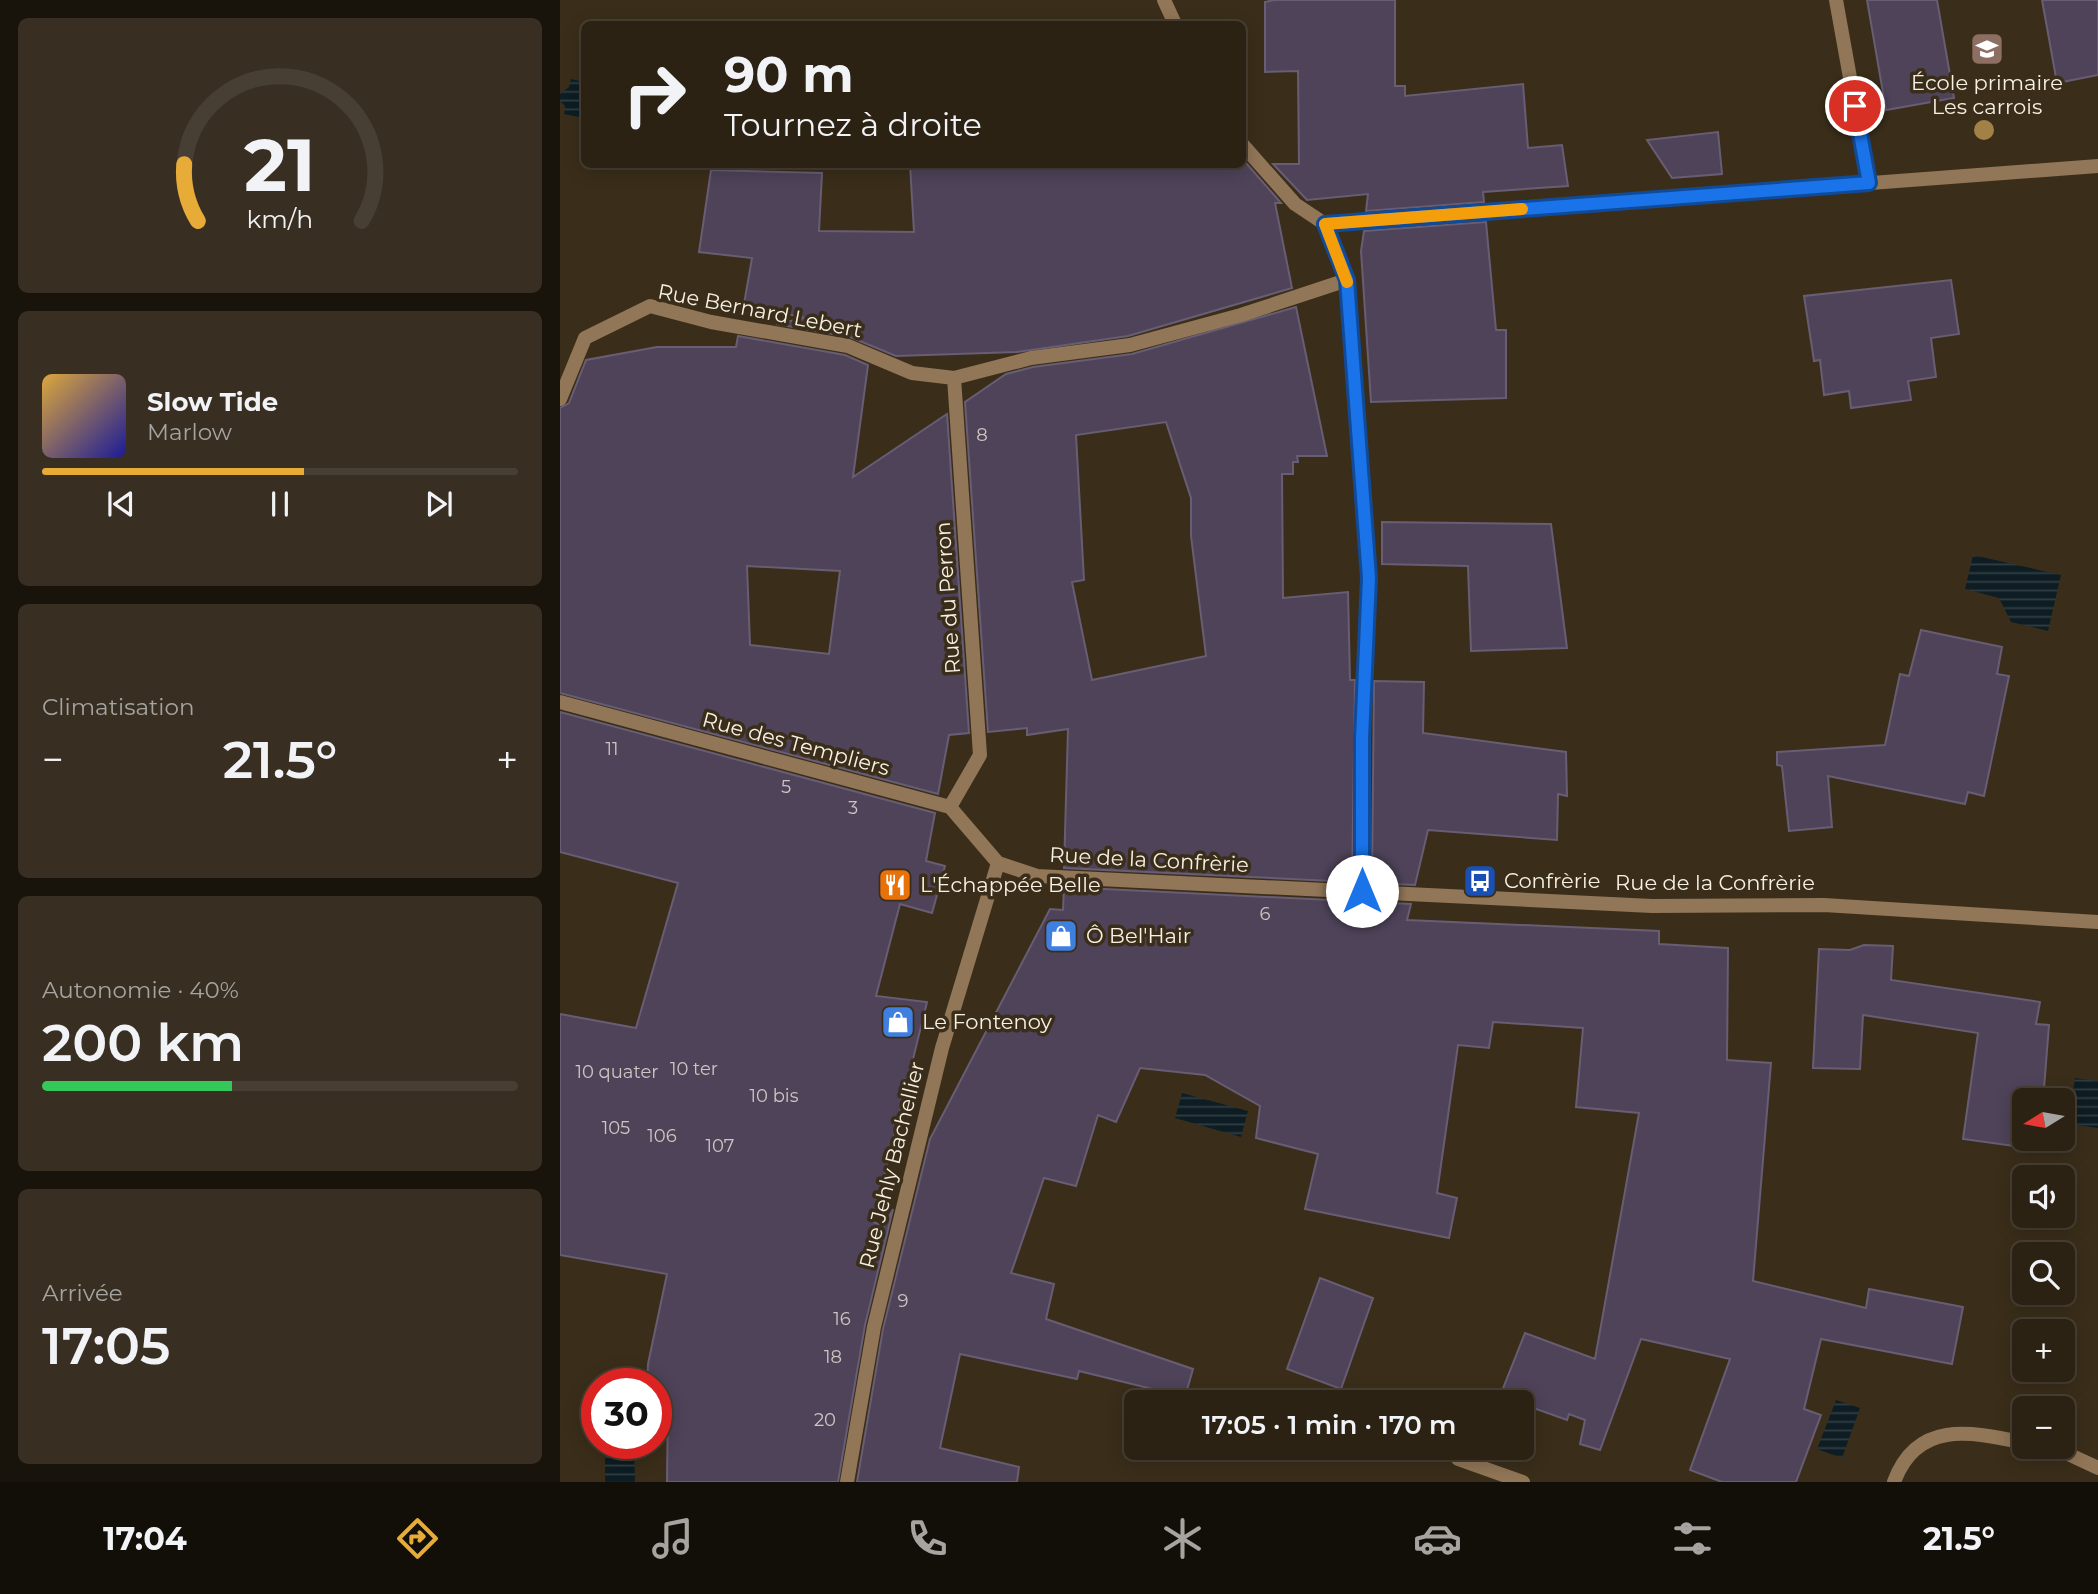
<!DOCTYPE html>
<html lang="fr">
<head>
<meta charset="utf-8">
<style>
  :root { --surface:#2c2214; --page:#382f22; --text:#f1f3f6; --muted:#a6a4a0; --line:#483f34; --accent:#e7ac37 }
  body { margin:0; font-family:Montserrat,sans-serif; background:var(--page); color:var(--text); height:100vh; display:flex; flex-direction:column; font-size:26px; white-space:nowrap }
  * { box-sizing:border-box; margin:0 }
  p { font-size:23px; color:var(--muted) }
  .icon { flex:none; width:38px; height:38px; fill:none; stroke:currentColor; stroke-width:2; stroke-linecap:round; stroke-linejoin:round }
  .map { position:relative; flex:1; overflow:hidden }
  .panel { display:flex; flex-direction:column; gap:18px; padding:18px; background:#18130b; width:560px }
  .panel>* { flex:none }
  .top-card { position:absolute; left:21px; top:21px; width:665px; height:147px; border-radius:10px; box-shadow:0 4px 18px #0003,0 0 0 2px var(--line); background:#2c2214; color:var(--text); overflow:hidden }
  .needle { width:46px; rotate:259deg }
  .fabs { position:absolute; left:1452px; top:1088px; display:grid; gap:14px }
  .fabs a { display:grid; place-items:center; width:63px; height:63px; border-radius:10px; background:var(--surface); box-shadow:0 4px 18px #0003,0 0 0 2px var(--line); font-size:35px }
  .speed { position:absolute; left:21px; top:1368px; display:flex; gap:14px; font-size:35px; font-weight:700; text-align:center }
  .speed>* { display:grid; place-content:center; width:91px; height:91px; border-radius:50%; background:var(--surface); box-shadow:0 4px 18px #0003,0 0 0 2px var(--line); line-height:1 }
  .speed .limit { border:10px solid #d22; background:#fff; color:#111 }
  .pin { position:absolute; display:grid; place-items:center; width:60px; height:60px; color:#fff; margin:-30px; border:4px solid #fff; border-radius:50%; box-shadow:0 2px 7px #0007 }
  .me { position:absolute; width:77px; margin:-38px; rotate:0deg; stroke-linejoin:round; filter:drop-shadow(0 0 5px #0008) }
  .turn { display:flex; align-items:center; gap:24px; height:147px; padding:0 28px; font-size:32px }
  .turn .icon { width:91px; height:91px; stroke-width:2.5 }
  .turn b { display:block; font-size:49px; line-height:60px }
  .big { font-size:52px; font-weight:600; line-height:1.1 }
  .panel .tile { flex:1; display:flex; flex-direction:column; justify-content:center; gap:10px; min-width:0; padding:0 24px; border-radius:10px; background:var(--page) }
  .panel .dial { align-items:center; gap:0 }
  .dial svg { height:182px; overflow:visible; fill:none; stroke:var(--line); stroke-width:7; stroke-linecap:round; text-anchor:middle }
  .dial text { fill:var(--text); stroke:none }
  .song { display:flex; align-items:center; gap:21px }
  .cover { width:84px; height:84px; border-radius:10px; background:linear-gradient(135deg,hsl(40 70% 55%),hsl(240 70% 35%)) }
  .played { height:7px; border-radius:4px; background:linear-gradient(90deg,var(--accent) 55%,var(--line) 55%) }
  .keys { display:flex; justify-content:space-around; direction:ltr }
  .heat { display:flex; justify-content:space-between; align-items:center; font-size:38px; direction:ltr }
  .charge { height:10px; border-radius:5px; background:linear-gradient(90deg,#34c759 40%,var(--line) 0) }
  .trip { position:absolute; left:564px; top:1390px; width:410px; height:70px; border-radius:10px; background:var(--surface); box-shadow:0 4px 18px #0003,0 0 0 2px var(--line); font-weight:600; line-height:70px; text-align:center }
  .menu { display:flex; height:112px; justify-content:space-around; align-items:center; background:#120e08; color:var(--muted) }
  .menu .icon { width:49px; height:49px }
  .menu .active { color:var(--accent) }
  .menu b { font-size:32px; color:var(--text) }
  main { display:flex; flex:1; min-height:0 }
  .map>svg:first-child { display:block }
</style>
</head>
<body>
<main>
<section class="panel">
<div class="tile dial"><svg viewBox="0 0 100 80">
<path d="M14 69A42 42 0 1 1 86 69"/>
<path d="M14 69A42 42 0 0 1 8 44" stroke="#e7ac37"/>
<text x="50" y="56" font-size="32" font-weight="700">21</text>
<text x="50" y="72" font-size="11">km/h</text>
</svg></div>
<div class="tile">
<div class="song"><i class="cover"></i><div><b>Slow Tide</b><p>Marlow</p></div></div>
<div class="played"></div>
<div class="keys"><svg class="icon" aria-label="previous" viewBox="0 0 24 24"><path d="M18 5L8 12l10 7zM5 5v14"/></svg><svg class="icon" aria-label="pause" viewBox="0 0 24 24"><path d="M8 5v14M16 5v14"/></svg><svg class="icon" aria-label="next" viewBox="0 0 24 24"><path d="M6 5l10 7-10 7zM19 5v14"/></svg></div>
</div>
<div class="tile"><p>Climatisation</p>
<div class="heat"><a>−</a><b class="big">21.5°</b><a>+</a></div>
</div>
<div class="tile"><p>Autonomie · 40%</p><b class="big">200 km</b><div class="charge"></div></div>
<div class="tile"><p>Arrivée</p><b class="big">17:05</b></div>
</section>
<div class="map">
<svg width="1538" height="1482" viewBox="0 0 1538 1482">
  <defs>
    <pattern id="water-rules" width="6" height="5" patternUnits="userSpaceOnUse" patternTransform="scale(1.75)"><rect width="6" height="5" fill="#0d1d23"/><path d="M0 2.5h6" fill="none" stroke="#313e43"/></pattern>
  </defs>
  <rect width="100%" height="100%" fill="#3a2e1a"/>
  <path fill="url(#water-rules)" d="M 11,79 L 24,82 L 24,118 L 4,114 L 5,106 L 0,101 L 0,94 L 9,87 Z
    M 1413,555 L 1501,575 L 1488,631 L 1451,622 L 1439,598 L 1405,589 Z
    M 1515,1078 L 1538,1081 L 1538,1128 L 1508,1124 Z
    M 622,1093 L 688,1111 L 681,1137 L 615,1118 Z
    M 1276,1400 L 1300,1408 L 1282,1458 L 1257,1449 Z
    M 50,1444 L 74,1445 L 75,1482 L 45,1482 L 45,1446 Z"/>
  <path fill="#4e4359" stroke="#685d73" stroke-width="2" fill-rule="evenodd" d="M 714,0 L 835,0 L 835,86 L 845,86 L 845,96 L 963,84 L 968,148 L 1002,145 L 1008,186 L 923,192 L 924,202 L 806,211 L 808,194 L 747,200 L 713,164 L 739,164 L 738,71 L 705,72 L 705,2 Z
    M 1307,0 L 1377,0 L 1394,98 L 1326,110 Z
    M 1482,0 L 1538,0 L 1538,75 L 1497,83 Z
    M 1158,132 L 1162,174 L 1112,178 L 1087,140 Z
    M 350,164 L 687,164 L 721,203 L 715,203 L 732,288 L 568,336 L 457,352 L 336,356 L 290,337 L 216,324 L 245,318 L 184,304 L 192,258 L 139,252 L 151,170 L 262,173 L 259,231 L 354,232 Z
    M 926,222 L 936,330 L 946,330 L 946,398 L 811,402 L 801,251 L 804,231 Z
    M 1391,280 L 1399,334 L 1371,338 L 1376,377 L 1348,381 L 1351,400 L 1291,408 L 1289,391 L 1264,395 L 1260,360 L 1254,361 L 1244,296 Z
    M 736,307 L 767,456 L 737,456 L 738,462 L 733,462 L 733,474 L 722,474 L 723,598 L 788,592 L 790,680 L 795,680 L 792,882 L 504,868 L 508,729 L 467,735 L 467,728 L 428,732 L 405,402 L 446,374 L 473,367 L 572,354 ZM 606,422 L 631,498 L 631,536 L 646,656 L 532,680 L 512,582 L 524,580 L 516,435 Z
    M 178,336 L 285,355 L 308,365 L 293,477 L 387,414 L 409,733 L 389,735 L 378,794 L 0,693 L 0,408 L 9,403 L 26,360 L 97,347 L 176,347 ZM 187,566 L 280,571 L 269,654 L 190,645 Z
    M 822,522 L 991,524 L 1007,648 L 911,651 L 908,566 L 822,564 Z
    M 1361,630 L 1442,647 L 1437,674 L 1449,676 L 1424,796 L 1408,792 L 1405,804 L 1268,776 L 1272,827 L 1229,831 L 1222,766 L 1217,765 L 1217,752 L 1325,745 L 1340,674 L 1349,676 Z
    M 814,681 L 864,682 L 863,733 L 1006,752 L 1007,796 L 998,794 L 997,840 L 868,830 L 855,885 L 812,883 Z
    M 0,712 L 375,813 L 366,861 L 385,866 L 372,913 L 340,904 L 316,996 L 367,1002 L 313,1222 L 324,1226 L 333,1209 L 305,1325 L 278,1482 L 107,1482 L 108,1401 L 96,1399 L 96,1384 L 87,1384 L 88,1364 L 107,1274 L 0,1255 L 0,1014 L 76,1028 L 118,883 L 0,852 Z
    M 504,887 L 851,904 L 847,920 L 1099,931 L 1099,944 L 1168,948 L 1167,1060 L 1211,1063 L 1193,1281 L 1306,1308 L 1309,1289 L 1403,1307 L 1392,1364 L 1261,1339 L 1244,1409 L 1261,1415 L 1236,1482 L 1162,1482 L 1130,1470 L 1170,1359 L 1081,1339 L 1040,1450 L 1020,1444 L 1025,1420 L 1009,1414 L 1007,1420 L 940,1396 L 965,1333 L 1035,1359 L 1079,1113 L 1016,1107 L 1023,1028 L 933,1022 L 929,1048 L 898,1045 L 877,1193 L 897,1198 L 889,1238 L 745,1209 L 758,1154 L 696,1138 L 700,1106 L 645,1075 L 580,1068 L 556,1122 L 538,1115 L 516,1186 L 484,1178 L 451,1273 L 494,1284 L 486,1319 L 633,1369 L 625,1397 L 519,1371 L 517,1379 L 400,1354 L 380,1448 L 459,1467 L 457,1482 L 297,1482 L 323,1329 L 370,1139 L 490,909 L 503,910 Z
    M 1304,945 L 1333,946 L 1331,980 L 1480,1002 L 1476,1024 L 1489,1025 L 1483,1101 L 1465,1101 L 1465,1139 L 1477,1139 L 1475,1149 L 1403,1139 L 1418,1033 L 1303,1015 L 1300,1069 L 1253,1068 L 1259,949 L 1290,950 Z
    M 760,1278 L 813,1298 L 781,1389 L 727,1369 Z"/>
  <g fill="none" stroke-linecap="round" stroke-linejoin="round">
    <path stroke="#917657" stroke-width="14" d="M 604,0 L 615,24
      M 1276,0 L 1309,183
      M 682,144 L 735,204 L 765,224
      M 765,224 L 1538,166
      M 765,224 L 787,280 L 809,578 L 802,738 L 802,891
      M 0,399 L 25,338 L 90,306 L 151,322 L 288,346 L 352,373 L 394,378 L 471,358 L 570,345 L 681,315 L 787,280
      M 0,702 L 390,807 L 438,863
      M 390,807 L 420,755 L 394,378
      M 438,863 L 477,876 L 1092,906 L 1264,905 L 1538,922
      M 1483,1447 L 1508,1454 L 1538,1468
      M 898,1459 L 963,1482
      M 287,1482 L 314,1327 L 382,1048 L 438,863
      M 1334,1482 C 1357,1419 1412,1432 1465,1443"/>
  </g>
  <circle fill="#a28146" cx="1424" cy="130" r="10"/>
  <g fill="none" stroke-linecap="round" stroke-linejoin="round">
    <defs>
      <path id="route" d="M 802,891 L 802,738 L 809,578 L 787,280 L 765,224 L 1309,183 L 1295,106"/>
    </defs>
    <use href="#route" stroke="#114b97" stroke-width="18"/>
    <use href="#route" stroke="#1a73e8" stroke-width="12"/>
    <path stroke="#f59e0b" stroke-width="12" d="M 787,282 L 765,224 L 962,209"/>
  </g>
  <defs>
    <symbol id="school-square" viewBox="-11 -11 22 22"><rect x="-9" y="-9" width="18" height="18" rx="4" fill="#8d6e63" stroke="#3a2e1a"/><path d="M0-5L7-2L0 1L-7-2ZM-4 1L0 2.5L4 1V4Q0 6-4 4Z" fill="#fff"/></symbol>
    <symbol id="bus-square" viewBox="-11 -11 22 22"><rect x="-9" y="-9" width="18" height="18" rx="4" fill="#1a4fb4" stroke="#3a2e1a"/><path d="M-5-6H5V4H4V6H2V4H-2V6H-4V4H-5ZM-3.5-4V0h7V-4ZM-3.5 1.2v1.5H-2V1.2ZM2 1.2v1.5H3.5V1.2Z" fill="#fff"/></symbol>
    <symbol id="restaurant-square" viewBox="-11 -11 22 22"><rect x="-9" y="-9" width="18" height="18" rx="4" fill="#e8710a" stroke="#3a2e1a"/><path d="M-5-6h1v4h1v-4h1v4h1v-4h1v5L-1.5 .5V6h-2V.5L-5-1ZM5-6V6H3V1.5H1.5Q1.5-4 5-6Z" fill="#fff"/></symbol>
    <symbol id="shop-square" viewBox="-11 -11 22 22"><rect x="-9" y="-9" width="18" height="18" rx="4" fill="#3f7fe0" stroke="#3a2e1a"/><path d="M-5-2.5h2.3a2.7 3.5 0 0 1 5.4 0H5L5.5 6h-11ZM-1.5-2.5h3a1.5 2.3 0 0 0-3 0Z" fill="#fff"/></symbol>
  </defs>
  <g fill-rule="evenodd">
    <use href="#school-square" x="1408" y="30" width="38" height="38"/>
    <use href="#bus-square" x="901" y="862" width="38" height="38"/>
    <use href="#restaurant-square" x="316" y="866" width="38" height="38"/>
    <use href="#shop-square" x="482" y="917" width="38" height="38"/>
    <use href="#shop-square" x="319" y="1003" width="38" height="38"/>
  </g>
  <g text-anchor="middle" stroke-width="7" stroke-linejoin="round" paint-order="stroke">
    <g font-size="18" fill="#cdc5c0">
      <text x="422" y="441">8</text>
      <text x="52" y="755">11</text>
      <text x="226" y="793">5</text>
      <text x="293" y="814">3</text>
      <text x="705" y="920">6</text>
      <text x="134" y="1075">10 ter</text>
      <text x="57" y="1078">10 quater</text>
      <text x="214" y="1102">10 bis</text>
      <text x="56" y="1134">105</text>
      <text x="102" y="1142">106</text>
      <text x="160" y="1152">107</text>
      <text x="343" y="1307">9</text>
      <text x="282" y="1325">16</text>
      <text x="273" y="1363">18</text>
      <text x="265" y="1426">20</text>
    </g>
    <g font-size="21" fill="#f7f0e3" stroke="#3a2e1a" text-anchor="start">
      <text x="1427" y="90" text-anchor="middle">École primaire<tspan x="1427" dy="24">Les carrois</tspan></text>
      <text x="944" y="888">Confrèrie</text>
      <text x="360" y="892">L'Échappée Belle</text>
      <text x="526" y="943">Ô Bel'Hair</text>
      <text x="362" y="1029">Le Fontenoy</text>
    </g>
    <g font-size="21" fill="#f7f0e3" stroke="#3a2e1a">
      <text transform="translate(200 311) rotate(11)" y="7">Rue Bernard Lebert</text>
      <text transform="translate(388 598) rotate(-94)" y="7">Rue du Perron</text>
      <text transform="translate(236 744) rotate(15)" y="7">Rue des Templiers</text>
      <text transform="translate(589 860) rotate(3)" y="7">Rue de la Confrèrie</text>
      <text x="1155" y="890">Rue de la Confrèrie</text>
      <text transform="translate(332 1165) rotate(-76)" y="7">Rue Jehly Bachellier</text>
    </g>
  </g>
</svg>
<div class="fabs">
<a><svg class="needle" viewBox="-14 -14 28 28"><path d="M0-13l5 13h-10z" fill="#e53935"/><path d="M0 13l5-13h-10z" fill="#a6a4a0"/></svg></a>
<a><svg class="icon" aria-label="sound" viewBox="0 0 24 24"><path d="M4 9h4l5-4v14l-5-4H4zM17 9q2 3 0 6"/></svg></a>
<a><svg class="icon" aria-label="search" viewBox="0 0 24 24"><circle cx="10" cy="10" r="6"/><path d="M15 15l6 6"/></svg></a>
<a>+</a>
<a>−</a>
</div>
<div class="speed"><div class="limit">30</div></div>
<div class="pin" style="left:1295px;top:106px;background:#d93025"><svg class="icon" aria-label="arrive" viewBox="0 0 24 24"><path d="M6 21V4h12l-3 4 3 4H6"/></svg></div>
<svg class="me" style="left:802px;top:891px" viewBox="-20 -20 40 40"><circle r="19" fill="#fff"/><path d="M0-13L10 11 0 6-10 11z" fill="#1a73e8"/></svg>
<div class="trip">17:05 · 1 min · 170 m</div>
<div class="top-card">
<div class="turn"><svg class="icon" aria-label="right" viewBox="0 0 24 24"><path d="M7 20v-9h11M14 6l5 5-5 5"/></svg><div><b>90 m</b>Tournez à droite</div></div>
</div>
</div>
</main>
<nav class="menu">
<b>17:04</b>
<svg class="icon active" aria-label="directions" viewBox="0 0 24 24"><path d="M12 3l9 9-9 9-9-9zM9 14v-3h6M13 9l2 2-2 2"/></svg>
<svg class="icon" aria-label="music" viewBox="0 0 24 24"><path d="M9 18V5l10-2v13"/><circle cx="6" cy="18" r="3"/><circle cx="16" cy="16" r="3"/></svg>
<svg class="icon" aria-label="phone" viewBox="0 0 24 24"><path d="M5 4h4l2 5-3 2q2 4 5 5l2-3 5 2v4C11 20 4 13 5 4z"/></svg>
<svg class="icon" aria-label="climate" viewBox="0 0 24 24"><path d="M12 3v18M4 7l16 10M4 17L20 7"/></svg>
<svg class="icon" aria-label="car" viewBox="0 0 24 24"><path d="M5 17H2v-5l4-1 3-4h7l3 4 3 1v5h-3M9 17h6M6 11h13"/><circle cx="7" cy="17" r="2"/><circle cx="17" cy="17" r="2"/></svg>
<svg class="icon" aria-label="filters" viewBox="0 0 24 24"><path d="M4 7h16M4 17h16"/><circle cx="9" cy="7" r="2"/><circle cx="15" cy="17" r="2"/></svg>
<b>21.5°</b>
</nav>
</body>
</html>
